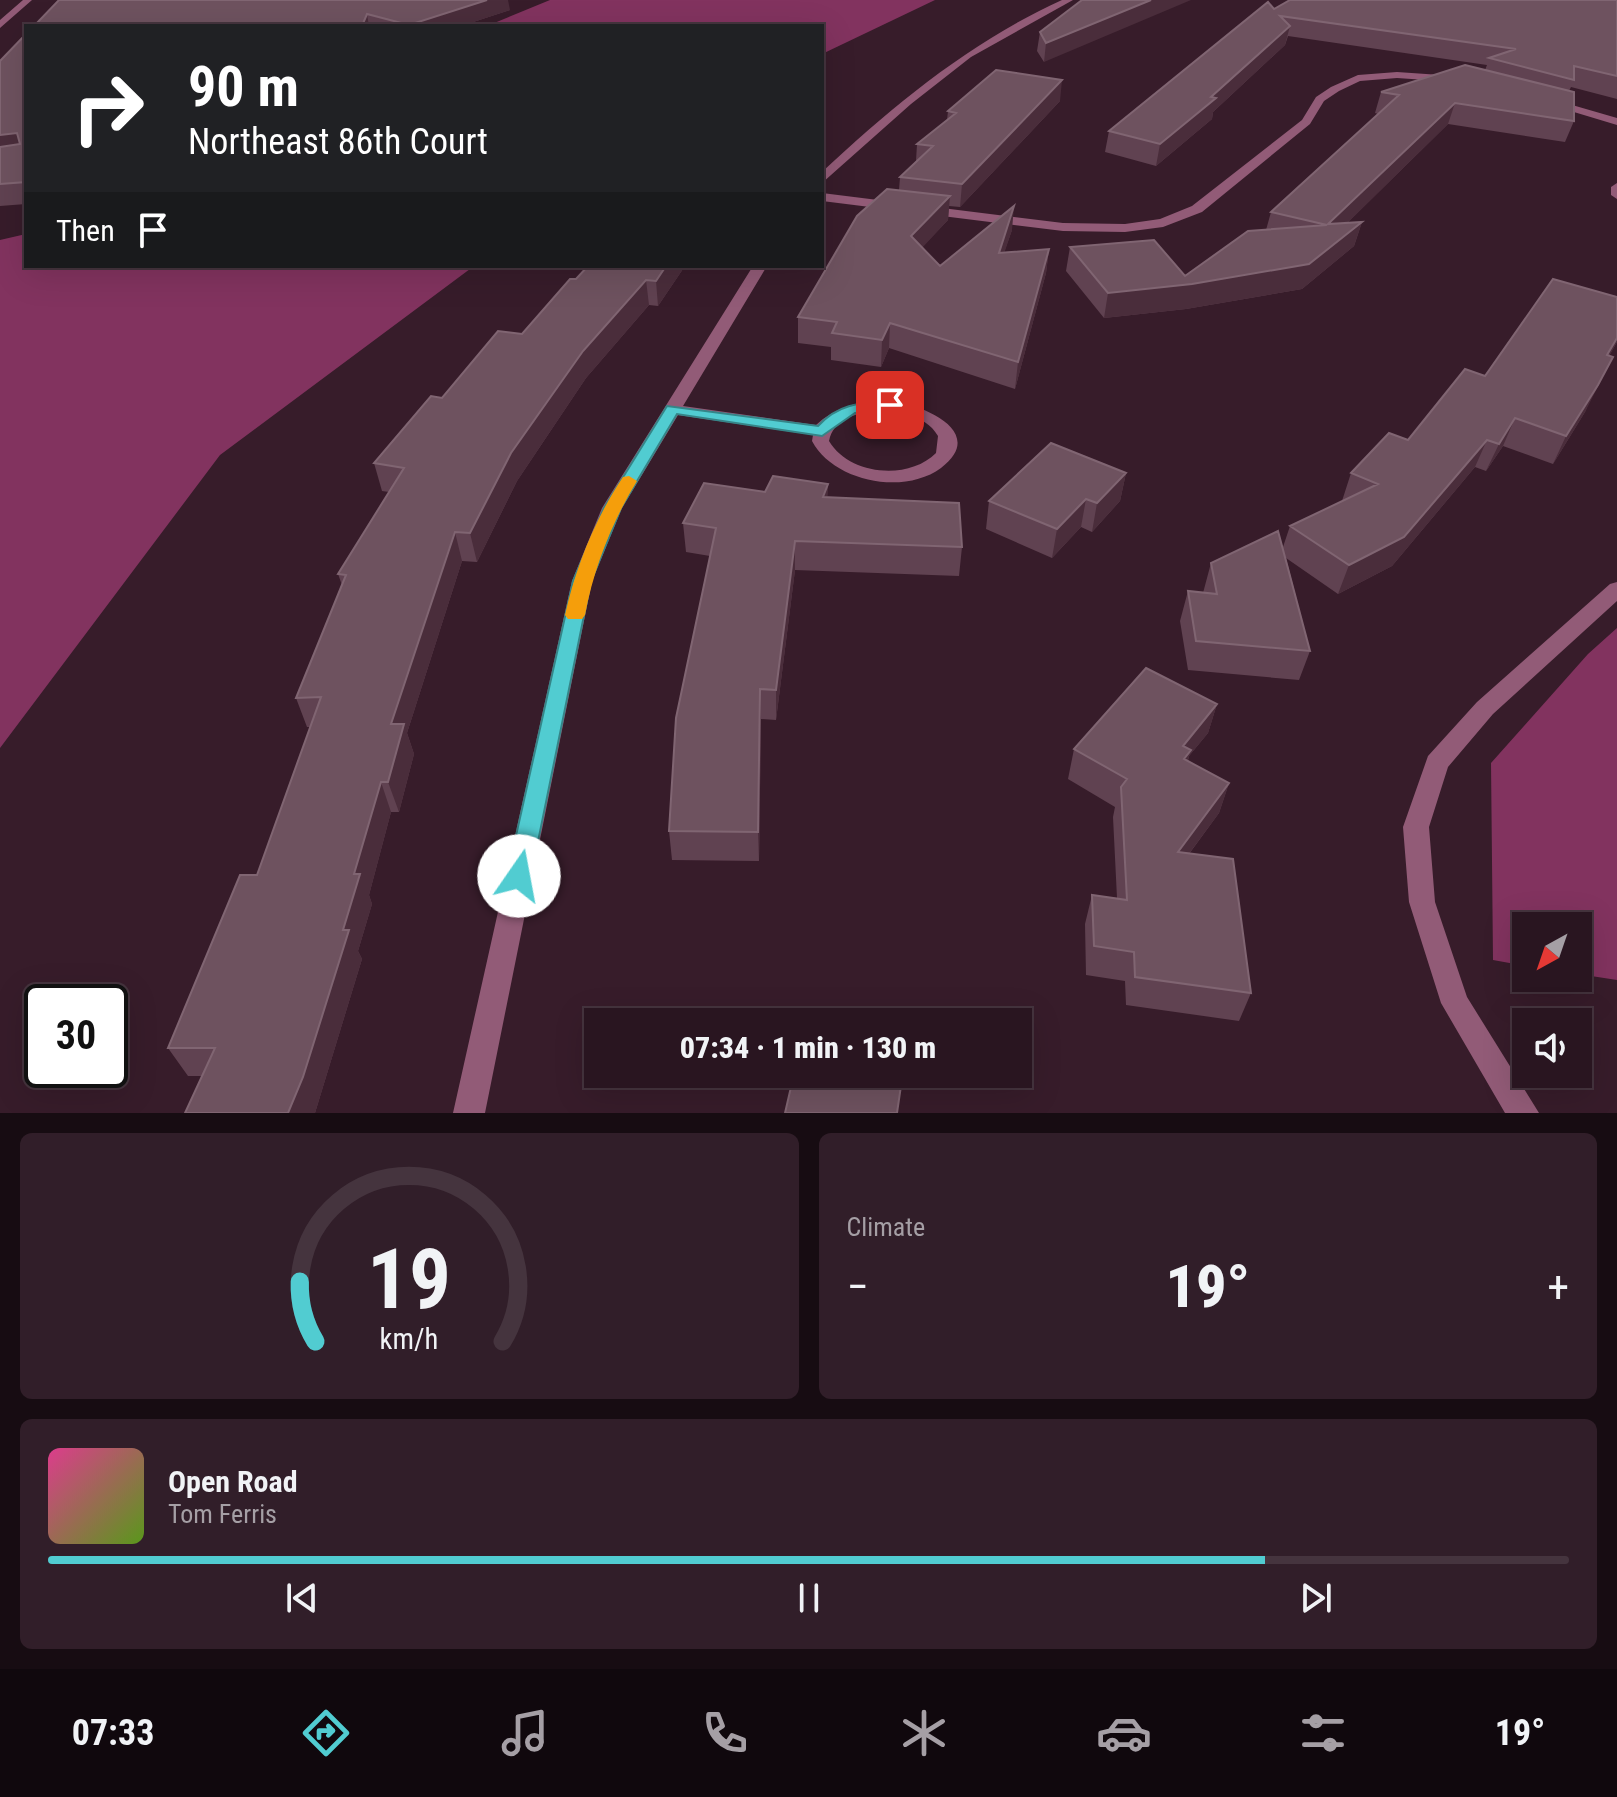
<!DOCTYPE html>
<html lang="en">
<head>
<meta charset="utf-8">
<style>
  :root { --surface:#291520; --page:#311e29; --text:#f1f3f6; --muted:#a59fa5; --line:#45343e; --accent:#51ccd1 }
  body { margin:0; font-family:"Roboto Condensed",sans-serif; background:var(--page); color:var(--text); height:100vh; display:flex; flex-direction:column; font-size:30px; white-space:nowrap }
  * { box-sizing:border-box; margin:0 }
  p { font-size:26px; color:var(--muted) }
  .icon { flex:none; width:44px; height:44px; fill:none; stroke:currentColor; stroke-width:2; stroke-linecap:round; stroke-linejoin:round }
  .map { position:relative; height:1113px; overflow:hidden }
  .sheet { display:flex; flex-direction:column; gap:20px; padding:20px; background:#170c12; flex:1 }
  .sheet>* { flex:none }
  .hud { position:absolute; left:24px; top:24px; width:800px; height:244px; border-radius:0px; box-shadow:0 8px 32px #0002,0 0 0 2px var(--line); background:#202124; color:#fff; overflow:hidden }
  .needle { width:52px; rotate:220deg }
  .buttons { position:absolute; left:1512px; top:912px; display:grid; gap:16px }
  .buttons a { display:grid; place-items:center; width:80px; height:80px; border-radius:0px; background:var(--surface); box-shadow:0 8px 32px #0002,0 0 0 2px var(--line); font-size:40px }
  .speed { position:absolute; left:24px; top:984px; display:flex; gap:16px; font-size:40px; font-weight:700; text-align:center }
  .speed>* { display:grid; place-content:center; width:104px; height:104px; border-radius:50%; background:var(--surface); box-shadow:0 8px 32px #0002,0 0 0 2px var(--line); line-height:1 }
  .speed .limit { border:4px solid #111; border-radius:12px; background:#fff; color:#111 }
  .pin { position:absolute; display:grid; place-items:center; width:68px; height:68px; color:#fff; margin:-34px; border-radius:16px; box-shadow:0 4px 12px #0006 }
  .me { position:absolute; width:88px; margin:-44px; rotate:12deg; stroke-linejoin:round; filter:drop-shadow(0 0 6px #0008) }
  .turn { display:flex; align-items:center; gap:28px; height:168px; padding:0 32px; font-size:36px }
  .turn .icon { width:104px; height:104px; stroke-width:2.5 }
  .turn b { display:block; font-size:56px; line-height:68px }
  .then { display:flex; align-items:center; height:76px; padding:0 32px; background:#0003; gap:16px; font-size:30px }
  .big { font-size:60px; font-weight:800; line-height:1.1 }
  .sheet .widget { flex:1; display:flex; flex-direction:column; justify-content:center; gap:12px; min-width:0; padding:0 28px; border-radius:12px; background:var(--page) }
  .sheet .dial { align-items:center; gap:0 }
  .dial svg { height:208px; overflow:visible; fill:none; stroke:var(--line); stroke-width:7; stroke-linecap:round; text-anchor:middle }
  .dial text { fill:var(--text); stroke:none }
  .song { display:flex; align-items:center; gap:24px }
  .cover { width:96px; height:96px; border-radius:12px; background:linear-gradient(135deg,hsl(330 70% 55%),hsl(90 70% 35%)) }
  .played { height:8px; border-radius:4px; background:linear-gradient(90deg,var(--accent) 80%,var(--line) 80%) }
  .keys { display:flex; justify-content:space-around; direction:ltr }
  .heat { display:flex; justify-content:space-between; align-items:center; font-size:44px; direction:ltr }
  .sheet .tiles { flex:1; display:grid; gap:20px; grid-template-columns:1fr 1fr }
  .widget:last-child { grid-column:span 2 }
  .trip { position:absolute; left:584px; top:1008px; width:448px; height:80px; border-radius:0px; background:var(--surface); box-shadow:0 8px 32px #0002,0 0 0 2px var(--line); font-weight:800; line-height:80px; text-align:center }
  .dock { display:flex; height:128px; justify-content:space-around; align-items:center; background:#10080d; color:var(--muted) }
  .dock .icon { width:56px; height:56px }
  .dock .current { color:var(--accent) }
  .dock b { font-size:36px; color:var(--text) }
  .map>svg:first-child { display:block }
</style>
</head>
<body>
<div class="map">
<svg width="1617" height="1113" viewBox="0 0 1617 1113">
  <rect width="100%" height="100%" fill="#371c2a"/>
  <path fill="#82335f" d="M 550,0 L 935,0 L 822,54 L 822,26 L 487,26 Z
    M 26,234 L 26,266 L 474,266 L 220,455 L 0,748 L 0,240 Z
    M 1617,628 L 1617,980 L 1578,974 L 1578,926 L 1526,926 L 1526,966 L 1493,960 L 1491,763 L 1588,654 Z"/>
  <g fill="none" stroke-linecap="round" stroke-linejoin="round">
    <path fill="#925b77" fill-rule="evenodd" d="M 23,0 L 32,0 L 0,28 L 0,20 Z
      M 1062,0 L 1073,0 L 971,57 L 911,104 L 822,183 L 822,172 C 895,104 970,42 1062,0 Z
      M 1397,72 L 1455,76 L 1460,79 L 1455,82 L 1397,78 L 1360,81 L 1339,91 L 1324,101 L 1310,124 L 1202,212 L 1163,227 L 1125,232 L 1063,231 L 822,201 L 822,193 L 1063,223 L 1125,224 L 1160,219 L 1192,206 L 1302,120 L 1316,97 L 1331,87 L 1358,75 Z
      M 1548,98 L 1617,118 L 1617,125 L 1544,103 L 1543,101 Z
      M 1617,183 L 1617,199 L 1611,195 L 1611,187 Z
      M 753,266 L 767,266 L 683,406 L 816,425 C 837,405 867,398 895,402 C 926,406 987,433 941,468 C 903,496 833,481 812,441 L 813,435 L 678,415 L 622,508 L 592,581 L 485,1113 L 453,1113 L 572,581 L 602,508 ZM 871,410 C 894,411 925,413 938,436 L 936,453 C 908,481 849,475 829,441 C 834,419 852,416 871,410 Z
      M 1617,582 L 1617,601 L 1493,714 L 1448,767 L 1429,827 L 1435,902 L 1467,997 L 1539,1113 L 1505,1113 L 1441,1003 L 1409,902 L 1403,827 L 1428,756 L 1477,702 L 1610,584 Z"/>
  </g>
  <path fill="#604251" d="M 59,0 L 510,10 L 461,26 L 34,26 Z
    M 1082,0 L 1044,62 L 1037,51 L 1040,32 Z
    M 1617,0 L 1617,99 L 1571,87 L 1569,91 L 1574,121 L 1565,142 L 1448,124 L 1347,223 L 1362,222 L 1354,246 L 1302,289 L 1186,309 L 1104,318 L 1066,271 L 1070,247 L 1185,276 L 1266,230 L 1271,212 L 1378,114 L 1375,113 L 1381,92 L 1485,70 L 1487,65 L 1288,36 L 1285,45 L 1213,112 L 1212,119 L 1156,166 L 1105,152 L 1109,131 L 1274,9 Z
    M 26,34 L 26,204 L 0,206 L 0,61 Z
    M 1060,101 L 960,207 L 949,206 L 948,220 L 922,247 L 940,266 L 1012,230 L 1004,252 L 1049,249 L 1046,273 L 1015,389 L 889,348 L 881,367 L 831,360 L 831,347 L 798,343 L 798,317 L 899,190 L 900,177 L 916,161 L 917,144 L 947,120 L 948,111 Z
    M 685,266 L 658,306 L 649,305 L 586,378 L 517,481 L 477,562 L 462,561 L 407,733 L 414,754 L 399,812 L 391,812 L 369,895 L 372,904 L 358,951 L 362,959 L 315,1113 L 185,1113 L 202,1076 L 188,1076 L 168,1048 L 257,875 L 310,727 L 307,727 L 296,698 L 342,585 L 338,574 L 389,492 L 382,491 L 374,463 L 442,398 L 522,334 L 576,279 Z
    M 1617,297 L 1617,342 L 1609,356 L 1585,412 L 1553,464 L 1503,446 L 1486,471 L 1475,467 L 1392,566 L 1338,594 L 1286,558 L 1310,651 L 1299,680 L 1188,670 L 1180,621 L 1188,591 L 1203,593 L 1211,563 L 1283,547 L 1290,526 L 1342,501 L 1351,473 L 1408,440 L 1485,376 Z
    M 1126,473 L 1120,501 L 1092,532 L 1081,527 L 1052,558 L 986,529 L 989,501 Z
    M 828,484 L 827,497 L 962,547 L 959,576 L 795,570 L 776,720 L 761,719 L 759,861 L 672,860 L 669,831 L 710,556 L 686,552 L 683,523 L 765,492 Z
    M 1217,704 L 1208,733 L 1189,756 L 1188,761 L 1229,783 L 1219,813 L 1189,854 L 1251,993 L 1239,1021 L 1126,1005 L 1125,981 L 1086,975 L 1085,924 L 1092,895 L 1117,898 L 1113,817 L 1115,807 L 1068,779 L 1074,749 Z"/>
  <path fill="#4a2d3b" d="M 487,0 L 508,0 L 510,10 L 461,26 L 409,26 L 409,25 Z
    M 1151,0 L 1191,0 L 1044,62 L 1046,43 Z
    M 367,14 L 369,26 L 362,26 Z
    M 1290,26 L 1285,45 L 1213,112 L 1212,119 L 1156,166 L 1160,144 Z
    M 1062,80 L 1060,101 L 960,207 L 962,184 Z
    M 1455,103 L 1448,124 L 1321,249 L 1328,224 Z
    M 17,133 L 26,153 L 0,156 L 0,135 Z
    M 950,196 L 948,220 L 910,261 L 911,236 Z
    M 1014,206 L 1012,230 L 996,278 L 999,253 Z
    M 1362,222 L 1354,246 L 1302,289 L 1186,309 L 1104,318 L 1108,293 L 1192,284 Z
    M 1049,249 L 1046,273 L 1015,389 L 1018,362 Z
    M 666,266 L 685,266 L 658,306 L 656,281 Z
    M 646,280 L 649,305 L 586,378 L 517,481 L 477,562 L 470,533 L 511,453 L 583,351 Z
    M 890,323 L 889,348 L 881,367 L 882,340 Z
    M 1617,338 L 1617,342 L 1594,382 L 1607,355 Z
    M 1613,357 L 1585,412 L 1553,464 L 1566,436 Z
    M 1515,418 L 1503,446 L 1486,471 L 1499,444 Z
    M 1487,440 L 1475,467 L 1392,566 L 1338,594 L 1349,565 Z
    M 1126,473 L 1120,501 L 1092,532 L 1097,503 Z
    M 828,484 L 827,513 L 823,497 Z
    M 1086,499 L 1081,527 L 1052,558 L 1057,529 Z
    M 455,532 L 462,561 L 407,733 L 414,754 L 399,812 L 388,782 L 391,724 Z
    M 795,541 L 795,570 L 776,720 L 776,690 Z
    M 760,689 L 761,719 L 759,861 L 758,832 Z
    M 1217,704 L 1208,733 L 1189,756 L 1182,780 L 1183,746 Z
    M 381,782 L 391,812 L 369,895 L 372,904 L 358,951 L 362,959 L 315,1113 L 288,1113 L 343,930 L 354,874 Z
    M 1229,783 L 1219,813 L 1168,882 L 1178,852 Z"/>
  <path fill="#6e525f" stroke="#806572" stroke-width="2" d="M 59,0 L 487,0 L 409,25 L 367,14 L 362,26 L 34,26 Z
    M 1082,0 L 1151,0 L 1046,43 L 1040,32 Z
    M 1290,0 L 1617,0 L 1617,76 L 1574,66 L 1574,80 L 1489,58 L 1516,49 L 1280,16 L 1290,26 L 1211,97 L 1216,98 L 1160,144 L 1109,131 L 1268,2 L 1274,9 Z
    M 26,34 L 26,182 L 0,184 L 0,147 L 20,144 L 17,133 L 0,135 L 0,61 Z
    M 1465,65 L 1574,92 L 1574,121 L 1455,103 L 1328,224 L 1362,222 L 1309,264 L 1192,284 L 1108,293 L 1070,247 L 1154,240 L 1185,276 L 1248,231 L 1327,225 L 1271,212 L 1399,95 L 1381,92 Z
    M 996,70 L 1062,80 L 962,184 L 900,177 L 933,146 L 917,144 L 956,113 L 948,111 Z
    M 887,189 L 950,196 L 911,236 L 940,266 L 1014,206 L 999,253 L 1049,249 L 1018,362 L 890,323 L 882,340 L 832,333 L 837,322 L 798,317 L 857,216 Z
    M 588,266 L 666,266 L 656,281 L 646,280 L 583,351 L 511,453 L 470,533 L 455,532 L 391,724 L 404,724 L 388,782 L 381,782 L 354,874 L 360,874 L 343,930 L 349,930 L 303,1077 L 288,1113 L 185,1113 L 215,1048 L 168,1048 L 240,875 L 257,875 L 321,697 L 296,698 L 346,575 L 338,574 L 404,468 L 374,463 L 431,396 L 442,398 L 498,331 L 522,334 L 570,279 L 576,279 Z
    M 1553,279 L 1617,297 L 1617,338 L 1607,355 L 1613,357 L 1598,385 L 1566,436 L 1515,418 L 1499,444 L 1487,440 L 1404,537 L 1349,565 L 1290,526 L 1378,484 L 1351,473 L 1389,433 L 1408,440 L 1465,369 L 1485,376 Z
    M 1051,443 L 1126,473 L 1097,503 L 1086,499 L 1057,529 L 989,501 Z
    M 773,476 L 828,484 L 823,497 L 959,503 L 962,547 L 795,541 L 776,690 L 760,689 L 758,832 L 669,831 L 676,718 L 716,528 L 683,523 L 704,483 L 765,492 Z
    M 1278,531 L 1310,651 L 1196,641 L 1188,591 L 1217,594 L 1211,563 Z
    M 1146,668 L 1217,704 L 1183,746 L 1191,750 L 1184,759 L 1229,783 L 1178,852 L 1233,859 L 1251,993 L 1135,977 L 1134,952 L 1094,946 L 1092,895 L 1127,900 L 1121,787 L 1127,779 L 1074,749 Z
    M 794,1074 L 880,1074 L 902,1079 L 897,1113 L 785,1113 Z"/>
  <path fill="#51ccd1" stroke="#358588" stroke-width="2" d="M 890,401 L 896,402 L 896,409 L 855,413 L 822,436 L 677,414 L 621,508 L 591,581 L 531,876 L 528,884 L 519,887 L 511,884 L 507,876 L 573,581 L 604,508 L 667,406 L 818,426 C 839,403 861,403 890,401 Z"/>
  <path fill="#f59e0b" d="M 629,476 L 637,481 C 612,522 594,567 585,615 L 582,619 L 568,619 L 565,615 C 576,566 595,519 623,477 Z"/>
</svg>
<div class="buttons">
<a><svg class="needle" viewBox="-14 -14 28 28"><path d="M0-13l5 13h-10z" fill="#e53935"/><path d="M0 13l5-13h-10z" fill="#a59fa5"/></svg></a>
<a><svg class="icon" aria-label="sound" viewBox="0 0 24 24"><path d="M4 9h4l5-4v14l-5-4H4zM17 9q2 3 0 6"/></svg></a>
</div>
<div class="speed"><div class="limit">30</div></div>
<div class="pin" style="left:890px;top:405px;background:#d93025"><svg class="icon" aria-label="arrive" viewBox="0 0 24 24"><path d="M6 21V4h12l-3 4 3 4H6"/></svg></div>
<svg class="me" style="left:519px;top:876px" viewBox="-20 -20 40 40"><circle r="19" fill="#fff"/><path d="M0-13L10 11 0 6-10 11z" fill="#51ccd1"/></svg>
<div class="trip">07:34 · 1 min · 130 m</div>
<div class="hud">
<div class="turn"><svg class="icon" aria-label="right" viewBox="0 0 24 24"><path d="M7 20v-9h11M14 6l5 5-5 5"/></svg><div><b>90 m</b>Northeast 86th Court</div></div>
<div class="then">Then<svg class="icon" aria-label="arrive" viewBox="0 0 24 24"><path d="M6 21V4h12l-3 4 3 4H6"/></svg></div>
</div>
</div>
<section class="sheet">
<div class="tiles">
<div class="widget dial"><svg viewBox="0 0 100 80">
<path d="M14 69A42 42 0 1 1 86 69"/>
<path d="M14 69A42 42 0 0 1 8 46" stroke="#51ccd1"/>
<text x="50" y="56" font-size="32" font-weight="700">19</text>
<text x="50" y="72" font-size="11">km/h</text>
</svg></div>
<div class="widget"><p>Climate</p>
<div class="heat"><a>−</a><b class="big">19°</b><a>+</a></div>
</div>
<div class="widget">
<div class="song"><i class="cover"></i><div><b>Open Road</b><p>Tom Ferris</p></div></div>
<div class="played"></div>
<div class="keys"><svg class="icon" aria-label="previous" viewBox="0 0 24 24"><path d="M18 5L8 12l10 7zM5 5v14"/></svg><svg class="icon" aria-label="pause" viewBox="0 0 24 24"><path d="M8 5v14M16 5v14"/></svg><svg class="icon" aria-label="next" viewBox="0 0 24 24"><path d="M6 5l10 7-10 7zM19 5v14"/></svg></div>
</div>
</div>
</section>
<nav class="dock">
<b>07:33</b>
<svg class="icon current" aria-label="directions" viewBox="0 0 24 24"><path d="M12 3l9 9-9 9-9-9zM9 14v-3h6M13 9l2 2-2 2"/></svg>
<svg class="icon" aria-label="music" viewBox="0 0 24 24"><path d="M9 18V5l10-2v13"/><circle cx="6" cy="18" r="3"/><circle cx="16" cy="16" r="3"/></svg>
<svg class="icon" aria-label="phone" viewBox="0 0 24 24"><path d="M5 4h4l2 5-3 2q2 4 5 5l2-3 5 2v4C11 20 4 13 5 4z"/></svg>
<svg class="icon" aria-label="climate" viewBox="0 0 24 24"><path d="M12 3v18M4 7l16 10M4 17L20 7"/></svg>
<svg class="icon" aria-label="car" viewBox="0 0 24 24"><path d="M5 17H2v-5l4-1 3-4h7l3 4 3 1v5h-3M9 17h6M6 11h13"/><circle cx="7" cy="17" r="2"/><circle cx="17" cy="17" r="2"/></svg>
<svg class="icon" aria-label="filters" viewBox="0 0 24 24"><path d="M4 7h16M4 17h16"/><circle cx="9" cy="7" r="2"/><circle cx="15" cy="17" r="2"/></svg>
<b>19°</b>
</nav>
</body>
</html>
